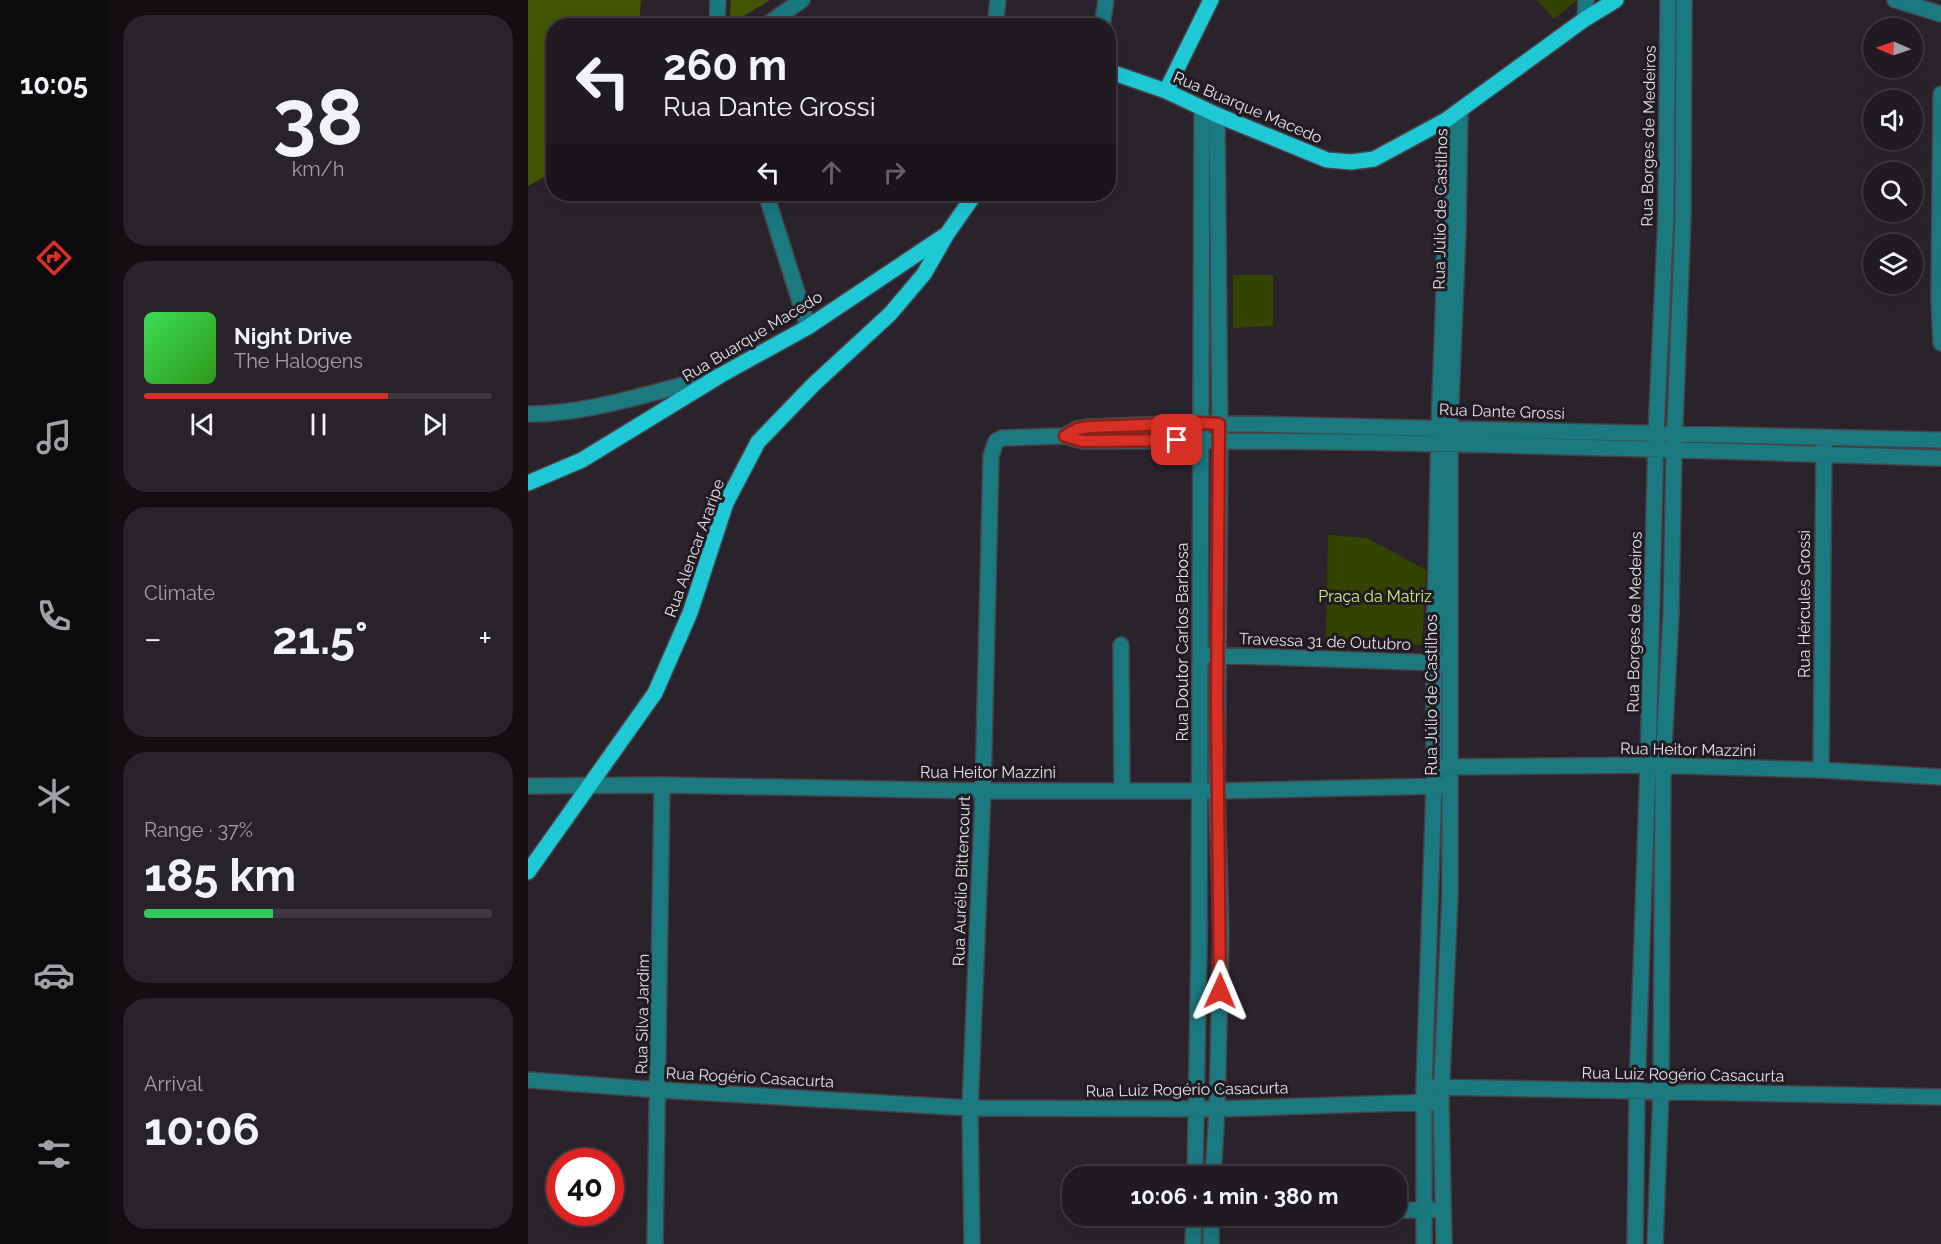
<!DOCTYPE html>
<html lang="en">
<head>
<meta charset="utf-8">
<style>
  :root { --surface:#201a21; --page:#28232a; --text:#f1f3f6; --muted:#a2a1a5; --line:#3d383f; --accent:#d93025 }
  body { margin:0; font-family:Raleway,sans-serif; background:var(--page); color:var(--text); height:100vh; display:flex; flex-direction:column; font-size:22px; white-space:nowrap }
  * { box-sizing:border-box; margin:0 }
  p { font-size:20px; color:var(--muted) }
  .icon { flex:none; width:33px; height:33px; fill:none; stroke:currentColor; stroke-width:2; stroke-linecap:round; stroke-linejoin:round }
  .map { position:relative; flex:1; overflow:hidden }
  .details { display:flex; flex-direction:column; gap:15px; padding:15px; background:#120e12; width:420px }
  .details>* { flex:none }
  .banner { position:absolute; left:18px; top:18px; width:570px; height:183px; border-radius:24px; box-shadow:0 6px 24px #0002,0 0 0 2px var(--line); background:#201a21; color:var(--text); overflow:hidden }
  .needle { width:39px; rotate:272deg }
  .fabs { position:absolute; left:1335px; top:18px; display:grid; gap:12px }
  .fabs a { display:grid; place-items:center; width:60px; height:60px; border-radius:50%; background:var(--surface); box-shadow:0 6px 24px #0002,0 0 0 2px var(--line); font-size:30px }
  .speed { position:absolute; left:18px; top:1148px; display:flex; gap:12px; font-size:30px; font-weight:700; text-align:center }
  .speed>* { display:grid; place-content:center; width:78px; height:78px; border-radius:50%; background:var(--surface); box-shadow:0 6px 24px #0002,0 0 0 2px var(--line); line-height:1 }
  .speed .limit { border:9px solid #d22; background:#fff; color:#111 }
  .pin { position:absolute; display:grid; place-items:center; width:51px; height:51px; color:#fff; margin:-26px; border-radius:12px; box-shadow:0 3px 9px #0006 }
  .me { position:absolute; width:66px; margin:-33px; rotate:1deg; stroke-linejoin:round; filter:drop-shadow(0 0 4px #0008) }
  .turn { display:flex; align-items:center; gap:21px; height:126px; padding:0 18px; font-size:27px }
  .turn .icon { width:78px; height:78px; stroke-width:2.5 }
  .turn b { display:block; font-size:42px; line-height:51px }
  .lanes { display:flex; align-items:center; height:57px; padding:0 18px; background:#0003; justify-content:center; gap:30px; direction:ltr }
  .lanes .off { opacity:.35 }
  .big { font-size:45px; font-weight:700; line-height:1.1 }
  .details .tile { flex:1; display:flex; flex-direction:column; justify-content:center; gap:9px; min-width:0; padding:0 21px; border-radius:24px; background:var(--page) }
  .details .dial { align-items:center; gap:0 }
  .dial b { font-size:78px; line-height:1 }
  .song { display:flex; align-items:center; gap:18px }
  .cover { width:72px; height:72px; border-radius:9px; background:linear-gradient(135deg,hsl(130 70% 55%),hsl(110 70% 35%)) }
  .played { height:6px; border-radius:3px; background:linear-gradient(90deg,var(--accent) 70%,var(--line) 70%) }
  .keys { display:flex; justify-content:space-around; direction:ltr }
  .heat { display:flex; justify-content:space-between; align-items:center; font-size:33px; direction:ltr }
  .charge { height:9px; border-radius:4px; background:linear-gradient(90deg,#34c759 37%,var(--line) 0) }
  .trip { position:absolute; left:534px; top:1166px; width:345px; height:60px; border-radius:24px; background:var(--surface); box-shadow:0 6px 24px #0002,0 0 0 2px var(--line); font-weight:700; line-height:60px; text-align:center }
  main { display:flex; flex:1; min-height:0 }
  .dock { display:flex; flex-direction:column; width:108px; justify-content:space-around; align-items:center; background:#0d0a0d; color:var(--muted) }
  .dock .icon { width:42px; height:42px }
  .dock .active { color:var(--accent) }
  .dock b { font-size:27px; color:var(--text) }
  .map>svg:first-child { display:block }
</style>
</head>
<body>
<main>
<nav class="dock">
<b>10:05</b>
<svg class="icon active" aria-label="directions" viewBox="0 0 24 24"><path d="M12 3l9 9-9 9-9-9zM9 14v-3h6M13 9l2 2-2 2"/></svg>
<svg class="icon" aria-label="music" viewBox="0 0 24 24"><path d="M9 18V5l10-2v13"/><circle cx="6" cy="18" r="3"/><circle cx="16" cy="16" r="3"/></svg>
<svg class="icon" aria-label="phone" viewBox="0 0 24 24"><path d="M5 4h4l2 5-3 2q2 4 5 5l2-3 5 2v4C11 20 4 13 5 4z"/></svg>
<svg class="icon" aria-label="climate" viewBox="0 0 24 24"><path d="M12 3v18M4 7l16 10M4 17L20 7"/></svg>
<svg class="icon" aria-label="car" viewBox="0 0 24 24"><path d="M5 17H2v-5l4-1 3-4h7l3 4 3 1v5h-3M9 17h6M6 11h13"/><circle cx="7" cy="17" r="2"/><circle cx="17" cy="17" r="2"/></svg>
<svg class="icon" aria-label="filters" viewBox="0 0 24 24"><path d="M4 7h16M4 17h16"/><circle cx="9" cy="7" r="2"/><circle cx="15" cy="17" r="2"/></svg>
</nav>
<section class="details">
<div class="tile dial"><b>38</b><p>km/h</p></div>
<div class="tile">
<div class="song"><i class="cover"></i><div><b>Night Drive</b><p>The Halogens</p></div></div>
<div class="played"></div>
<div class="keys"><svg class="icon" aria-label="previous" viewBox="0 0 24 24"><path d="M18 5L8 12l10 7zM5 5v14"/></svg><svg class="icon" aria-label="pause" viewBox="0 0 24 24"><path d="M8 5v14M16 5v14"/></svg><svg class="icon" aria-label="next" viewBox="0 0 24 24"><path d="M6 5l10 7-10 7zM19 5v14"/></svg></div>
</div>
<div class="tile"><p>Climate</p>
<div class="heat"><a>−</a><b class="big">21.5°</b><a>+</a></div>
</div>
<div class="tile"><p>Range · 37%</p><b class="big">185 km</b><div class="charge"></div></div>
<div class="tile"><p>Arrival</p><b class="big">10:06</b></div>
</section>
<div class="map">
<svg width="1413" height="1244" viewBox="0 0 1413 1244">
  <rect width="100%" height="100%" fill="#2a232c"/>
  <path fill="#344300" d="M 1009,0 L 1049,0 L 1026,19 Z
    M 705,275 L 745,275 L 745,326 L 705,328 Z
    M 800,535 L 839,538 L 898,570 L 894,645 L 798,642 Z"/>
  <path fill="#445606" d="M 0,0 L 113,0 L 111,25 L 26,26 L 25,172 L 0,186 Z
    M 203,0 L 242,0 L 201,25 Z"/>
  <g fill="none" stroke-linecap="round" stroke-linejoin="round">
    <defs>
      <path id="minor" d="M 1367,0 L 1413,14
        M 1057,19 L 1058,0
        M 189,26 L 190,0
        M 237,26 L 274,0
        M 467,26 L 470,0
        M 574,26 L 578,0
        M 1413,94 L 1411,298 L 1413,343
        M 238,194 L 280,327
        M 0,414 C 64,414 125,391 187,377
        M 537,436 L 549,429 L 562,427 L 674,423 L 1413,440
        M 593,645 L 594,791
        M 681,655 L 915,663
        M 912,767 L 1120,765 L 1293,770 L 1413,777
        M 1293,770 L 1296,446
        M 0,786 L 134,785 L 455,791 L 689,791 L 914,786
        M 0,1080 L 131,1090 L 442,1108 L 689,1109 L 904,1102
        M 905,1087 L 1413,1097
        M 667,1176 L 671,945 L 674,109
        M 685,1176 L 689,1109 L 693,934 L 689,791 L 692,440 L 689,115
        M 868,1210 L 904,1210
        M 683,1215 L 683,1244
        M 127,1244 L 134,785
        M 444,1244 L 442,1108 L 455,791 L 463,456 L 468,441 L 474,438 L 537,436 L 555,441 C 841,439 1127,449 1413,458
        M 665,1244 L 666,1215
        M 896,1244 L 896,1087 L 906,786 L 906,662 L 911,427 L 916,291 L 918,120
        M 916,1244 L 913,1102 L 922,894 L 922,427 L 930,230 L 932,110
        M 1107,1244 L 1109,1091 L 1120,765 L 1128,433 L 1138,216 L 1140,0
        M 1127,1244 L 1133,1092 L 1135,767 L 1143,614 L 1146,450 L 1155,217 L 1156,0"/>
      <path id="major" d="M 580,71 L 638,91 L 689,115 L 799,160 L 823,162 L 846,159 L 918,120 L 1057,19 L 1088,0
        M 638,91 L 683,0
        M 0,483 L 54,460 L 193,375 L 280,327 L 419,234 L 447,194
        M 0,872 L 127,693 L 162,613 L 198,503 L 230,442 L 285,385 L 362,314 L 396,274 L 419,234"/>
    </defs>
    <use href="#minor" stroke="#48414a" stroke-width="18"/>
    <use href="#major" stroke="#48414a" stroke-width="18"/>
    <use href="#minor" stroke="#1b7980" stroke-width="15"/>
    <use href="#major" stroke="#1ec8d4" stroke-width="15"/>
  </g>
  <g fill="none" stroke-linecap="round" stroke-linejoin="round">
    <defs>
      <path id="route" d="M 649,440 L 555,441 L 537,436 L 549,429 L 562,427 L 674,423 L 691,424 L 689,701 L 692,991"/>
    </defs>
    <use href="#route" stroke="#8d1f18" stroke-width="15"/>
    <use href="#route" stroke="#d93025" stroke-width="10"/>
  </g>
  <g text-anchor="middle" stroke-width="6" stroke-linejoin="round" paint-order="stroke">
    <g font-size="16" fill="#e4e0e5" stroke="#201a22">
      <text transform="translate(720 107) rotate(23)" y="6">Rua Buarque Macedo</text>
      <text transform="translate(1120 136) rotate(-89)" y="6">Rua Borges de Medeiros</text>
      <text transform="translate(912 209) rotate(-89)" y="6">Rua Júlio de Castilhos</text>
      <text transform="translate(224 336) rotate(-31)" y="6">Rua Buarque Macedo</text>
      <text transform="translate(974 411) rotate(2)" y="6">Rua Dante Grossi</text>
      <text transform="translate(166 548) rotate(-70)" y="6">Rua Alencar Araripe</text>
      <text transform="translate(1276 604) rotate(-90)" y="6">Rua Hércules Grossi</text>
      <text transform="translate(1106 622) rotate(-89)" y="6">Rua Borges de Medeiros</text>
      <text transform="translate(797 641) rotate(2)" y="6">Travessa 31 de Outubro</text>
      <text transform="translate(654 642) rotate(-90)" y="6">Rua Doutor Carlos Barbosa</text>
      <text transform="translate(903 695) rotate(-90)" y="6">Rua Júlio de Castilhos</text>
      <text transform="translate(1160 749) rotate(1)" y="6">Rua Heitor Mazzini</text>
      <text x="460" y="778">Rua Heitor Mazzini</text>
      <text transform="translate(433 881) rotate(-88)" y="6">Rua Aurélio Bittencourt</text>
      <text transform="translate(114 1014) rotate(-89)" y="6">Rua Silva Jardim</text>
      <text transform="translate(1155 1074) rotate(1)" y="6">Rua Luiz Rogério Casacurta</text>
      <text transform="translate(222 1077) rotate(3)" y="6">Rua Rogério Casacurta</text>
      <text transform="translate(659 1089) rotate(-1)" y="6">Rua Luiz Rogério Casacurta</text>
    </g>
    <g font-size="16" fill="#d0f379" stroke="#201a22">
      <text x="847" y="602">Praça da Matriz</text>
    </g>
  </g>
</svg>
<div class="fabs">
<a><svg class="needle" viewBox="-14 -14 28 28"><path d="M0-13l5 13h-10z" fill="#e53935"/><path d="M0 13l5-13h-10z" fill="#a2a1a5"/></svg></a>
<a><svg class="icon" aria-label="sound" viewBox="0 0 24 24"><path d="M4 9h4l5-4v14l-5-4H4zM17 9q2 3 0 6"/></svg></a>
<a><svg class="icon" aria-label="search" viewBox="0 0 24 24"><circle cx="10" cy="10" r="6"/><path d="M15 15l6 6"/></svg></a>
<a><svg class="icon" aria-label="layers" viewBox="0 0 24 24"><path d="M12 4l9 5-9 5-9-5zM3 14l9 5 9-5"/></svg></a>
</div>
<div class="speed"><div class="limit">40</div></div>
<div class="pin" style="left:649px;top:440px;background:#d93025"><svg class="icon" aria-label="arrive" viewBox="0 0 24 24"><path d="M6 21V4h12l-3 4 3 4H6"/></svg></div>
<svg class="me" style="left:692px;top:991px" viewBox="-20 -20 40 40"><path d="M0-17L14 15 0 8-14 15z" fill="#d93025" stroke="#fff" stroke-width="4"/></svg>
<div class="trip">10:06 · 1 min · 380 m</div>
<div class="banner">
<div class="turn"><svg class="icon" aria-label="left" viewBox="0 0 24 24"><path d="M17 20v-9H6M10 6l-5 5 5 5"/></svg><div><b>260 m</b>Rua Dante Grossi</div></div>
<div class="lanes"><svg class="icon" aria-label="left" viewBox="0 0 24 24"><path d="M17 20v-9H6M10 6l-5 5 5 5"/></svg><svg class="icon off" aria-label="ahead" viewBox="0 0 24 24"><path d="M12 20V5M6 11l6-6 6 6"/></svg><svg class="icon off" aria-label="right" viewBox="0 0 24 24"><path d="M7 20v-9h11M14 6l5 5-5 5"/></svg></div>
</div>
</div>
</main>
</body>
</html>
